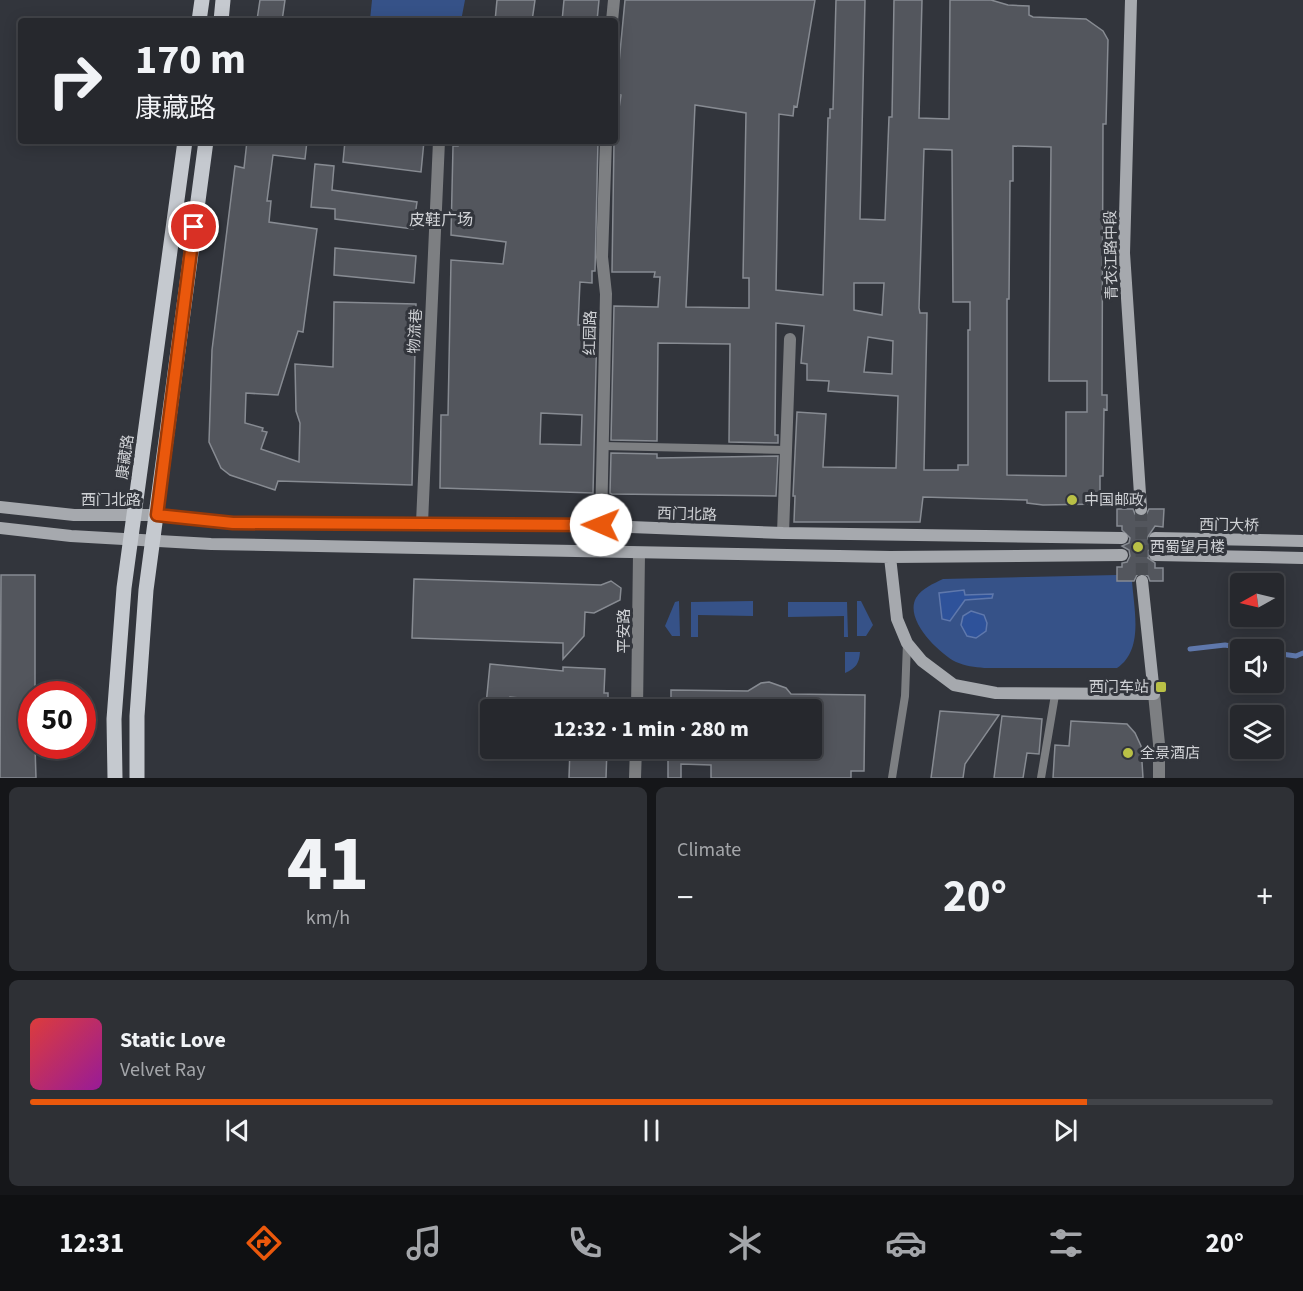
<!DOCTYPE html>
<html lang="en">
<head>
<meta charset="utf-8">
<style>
  :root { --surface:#26282d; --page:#2e3035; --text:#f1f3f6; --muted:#a4a6aa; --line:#424449; --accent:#ea580c }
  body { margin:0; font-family:"Source Sans 3","Noto Sans SC",sans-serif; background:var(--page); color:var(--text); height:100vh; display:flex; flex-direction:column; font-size:22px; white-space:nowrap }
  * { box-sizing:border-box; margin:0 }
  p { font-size:20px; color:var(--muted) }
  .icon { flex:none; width:33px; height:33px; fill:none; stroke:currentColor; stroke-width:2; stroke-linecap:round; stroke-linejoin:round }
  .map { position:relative; height:778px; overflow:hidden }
  .panel { display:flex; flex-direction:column; gap:9px; padding:9px; background:#151619; flex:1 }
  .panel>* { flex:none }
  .top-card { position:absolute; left:18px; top:18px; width:600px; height:126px; border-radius:6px; box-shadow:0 3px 15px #0003,0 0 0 2px var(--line); background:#26282d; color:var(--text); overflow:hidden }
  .needle { width:39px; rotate:262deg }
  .tools { position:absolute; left:1230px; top:573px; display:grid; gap:12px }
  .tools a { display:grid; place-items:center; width:54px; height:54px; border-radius:6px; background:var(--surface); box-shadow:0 3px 15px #0003,0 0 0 2px var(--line); font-size:30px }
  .speed { position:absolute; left:18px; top:681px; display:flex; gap:12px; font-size:30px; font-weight:700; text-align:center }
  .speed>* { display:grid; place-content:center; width:78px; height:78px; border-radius:50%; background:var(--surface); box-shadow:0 3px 15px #0003,0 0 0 2px var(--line); line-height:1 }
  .speed .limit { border:9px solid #d22; background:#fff; color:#111 }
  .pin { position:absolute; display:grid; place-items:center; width:51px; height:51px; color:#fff; margin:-26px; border:3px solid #fff; border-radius:50%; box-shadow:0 2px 6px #0007 }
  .me { position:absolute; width:66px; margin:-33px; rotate:271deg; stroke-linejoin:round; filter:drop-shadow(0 0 4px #0008) }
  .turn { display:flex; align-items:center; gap:21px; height:126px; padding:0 18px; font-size:27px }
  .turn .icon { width:78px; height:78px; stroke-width:2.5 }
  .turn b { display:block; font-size:42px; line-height:51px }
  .big { font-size:45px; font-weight:700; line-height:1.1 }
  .panel .card { flex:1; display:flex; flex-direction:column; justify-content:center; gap:9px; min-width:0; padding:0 21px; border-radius:9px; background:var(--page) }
  .panel .dial { align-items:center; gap:0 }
  .dial b { font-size:78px; line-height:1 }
  .song { display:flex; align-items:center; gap:18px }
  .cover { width:72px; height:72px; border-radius:9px; background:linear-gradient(135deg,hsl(0 70% 55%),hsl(300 70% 35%)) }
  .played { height:6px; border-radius:3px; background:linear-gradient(90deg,var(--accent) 85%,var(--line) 85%) }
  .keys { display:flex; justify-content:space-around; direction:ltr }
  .heat { display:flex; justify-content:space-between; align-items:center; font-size:33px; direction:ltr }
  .panel .tiles { flex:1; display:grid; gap:9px; grid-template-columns:1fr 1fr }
  .card:last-child { grid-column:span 2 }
  .trip { position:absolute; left:480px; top:699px; width:342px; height:60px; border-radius:6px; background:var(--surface); box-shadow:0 3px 15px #0003,0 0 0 2px var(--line); font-weight:700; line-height:60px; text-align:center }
  .tabs { display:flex; height:96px; justify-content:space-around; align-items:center; background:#0f1012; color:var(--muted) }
  .tabs .icon { width:42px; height:42px }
  .tabs .active { color:var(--accent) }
  .tabs b { font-size:27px; color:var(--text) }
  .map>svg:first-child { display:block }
</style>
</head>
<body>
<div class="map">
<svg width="1303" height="778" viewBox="0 0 1303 778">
  <rect width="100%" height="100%" fill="#32353c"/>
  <path fill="#365288" d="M 372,0 L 465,0 L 461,21 L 370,20 Z
    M 1117,575 L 1117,581 L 1132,581 C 1134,610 1144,650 1117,668 L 984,668 C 975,667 965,666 956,662 C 939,653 904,620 916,598 C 922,588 933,584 943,579 Z
    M 679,601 L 680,636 L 672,636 L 665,626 L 675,602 Z
    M 753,601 L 753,616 L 698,615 L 698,637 L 691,637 L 691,602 Z
    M 857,601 L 861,601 L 873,625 L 866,636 L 857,636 Z
    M 788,602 L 847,602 L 848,637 L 844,637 L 844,616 L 788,617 Z
    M 845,652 L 860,652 C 859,664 856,668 845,673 Z"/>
  <path fill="#2e529a" stroke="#5f78ac" stroke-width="1.5" d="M 964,590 L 965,595 L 993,594 L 992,598 L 965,600 L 950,621 L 942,619 L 939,593 Z
    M 971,611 L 984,615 L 987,623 L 986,631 L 976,638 L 967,636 L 961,625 L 963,616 Z"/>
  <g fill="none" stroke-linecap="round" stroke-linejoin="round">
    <path stroke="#5f78ac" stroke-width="5" d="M 1190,649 L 1225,645 L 1253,650
      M 1274,653 L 1296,656 L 1303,653"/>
  </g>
  <path fill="#53565d" stroke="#878b92" stroke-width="1.5" fill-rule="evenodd" d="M 260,0 L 285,0 L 282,21 L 257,20 Z
    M 497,0 L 535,0 L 532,21 L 495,21 Z
    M 564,0 L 599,0 L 597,21 L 562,21 Z
    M 625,0 L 815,0 L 797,107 L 794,106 L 793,116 L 779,114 L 776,290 L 823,295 L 828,118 L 830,118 L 830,109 L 833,109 L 836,0 L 865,0 L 860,219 L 885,220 L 889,117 L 892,117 L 894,0 L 922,0 L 919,118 L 949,119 L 950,0 L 991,0 L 1008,5 L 1029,6 L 1029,15 L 1033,17 L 1086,19 L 1103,31 L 1108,40 L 1106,124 L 1103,124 L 1102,395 L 1107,395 L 1107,410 L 1104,409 L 1103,476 L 1100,476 L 1100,504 L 1043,505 L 1027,503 L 1027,500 L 923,497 L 920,522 L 794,522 L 795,496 L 793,496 L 797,412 L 826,414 L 823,467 L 896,468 L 898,396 L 828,391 L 829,381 L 807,380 L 807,364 L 801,363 L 804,326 L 776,323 L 775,435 L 778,435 L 778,443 L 729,442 L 730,344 L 658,343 L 657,441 L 611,440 L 614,306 L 658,307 L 660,277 L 654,277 L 655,272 L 612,272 L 614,141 L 621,95 L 616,94 ZM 695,105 L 746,113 L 743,278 L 749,278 L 749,308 L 686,307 ZM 1013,146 L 1051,147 L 1049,381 L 1087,381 L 1087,412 L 1066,412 L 1066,476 L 1007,475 L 1007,299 L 1009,299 L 1010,181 L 1013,181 ZM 924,149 L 952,150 L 953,302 L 970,302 L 970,330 L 968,330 L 968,465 L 958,465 L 958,470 L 924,470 L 927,313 L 920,313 L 919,308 ZM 854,283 L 884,283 L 882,315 L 854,310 ZM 868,337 L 893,341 L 892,374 L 864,372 Z
    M 247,141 L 307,141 L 305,159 L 273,155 L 267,201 L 271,201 L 269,222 L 317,229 L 303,332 L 298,331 L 278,395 L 246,393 L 245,423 L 263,428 L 262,431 L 267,432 L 261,449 L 299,462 L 300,423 L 296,411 L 295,364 L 333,367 L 334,302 L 416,304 L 412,485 L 278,481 L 275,490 L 230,475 L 221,468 L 209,442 L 212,350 L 235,166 L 244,168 Z
    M 345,141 L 424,141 L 421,172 L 343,162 Z
    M 458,141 L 598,141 L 595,271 L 592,271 L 592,283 L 580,282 L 578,325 L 597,325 L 593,493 L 440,488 L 441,415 L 448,415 L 451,260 L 503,264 L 506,242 L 451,235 L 453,146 L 458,146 ZM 541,413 L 582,415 L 581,445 L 540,444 Z
    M 315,164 L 334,166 L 332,190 L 417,202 L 413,229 L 335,219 L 335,209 L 311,207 Z
    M 335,248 L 416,256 L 414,283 L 334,275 Z
    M 611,453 L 657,454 L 657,458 L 778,456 L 776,496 L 612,494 L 610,493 Z
    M 1117,509 L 1133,509 L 1135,514 L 1141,517 L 1146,515 L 1149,509 L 1164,509 L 1163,527 L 1155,526 L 1147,538 L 1155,546 L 1148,551 L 1148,558 L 1155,563 L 1155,568 L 1163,568 L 1163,581 L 1150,581 L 1148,576 L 1142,573 L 1137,575 L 1134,581 L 1117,581 L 1117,567 L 1122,567 L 1122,563 L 1127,562 L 1130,556 L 1129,550 L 1122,546 L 1129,543 L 1130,538 L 1122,530 L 1122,526 L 1117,526 Z
    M 1,575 L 35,575 L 35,694 L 32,694 L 32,746 L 35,746 L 36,778 L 0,778 Z
    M 414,579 L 601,585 L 611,581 L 621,588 L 620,600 L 594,613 L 585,612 L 584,636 L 563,659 L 563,643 L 412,638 Z
    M 490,664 L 563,671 L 563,667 L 605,669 L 604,693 L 608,693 L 608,710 L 569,710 L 572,703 L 510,697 L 509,708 L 486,705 Z
    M 769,682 L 786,688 L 791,694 L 865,695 L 864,771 L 851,771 L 851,778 L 711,778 L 711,765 L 681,764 L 681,778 L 668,778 L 668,748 L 812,748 L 812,710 L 671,710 L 671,690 L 748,691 L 761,683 Z
    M 940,711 L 999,715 L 965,764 L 963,778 L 931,778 Z
    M 1002,716 L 1042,719 L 1039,754 L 1027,753 L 1023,778 L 994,778 Z
    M 1071,721 L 1127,724 L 1135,733 L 1141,746 L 1143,778 L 1053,778 L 1055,745 L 1069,746 Z
    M 570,748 L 607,748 L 606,778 L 569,778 Z"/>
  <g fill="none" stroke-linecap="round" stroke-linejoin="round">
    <path stroke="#4a4d53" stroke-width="12" stroke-dasharray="12 6" stroke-linecap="butt" d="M 1141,509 L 1142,581"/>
    <path stroke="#7d7f82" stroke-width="8" d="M 603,446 L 786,450
      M 892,778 L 905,696 L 907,643
      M 1041,778 L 1055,695"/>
    <path stroke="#7d7f82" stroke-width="12" d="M 612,21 L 614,0
      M 422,523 L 439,141
      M 601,525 L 606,294 L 602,257 L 606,141
      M 783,533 L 790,339
      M 637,710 L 639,553
      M 635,778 L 636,748"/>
    <path stroke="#7d7f82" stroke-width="12" d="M 1154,694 L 1159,744 L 1159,778"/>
    <path stroke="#a6a9ae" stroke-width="12" d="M 1131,0 L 1124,253 L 1141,509
      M 0,507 L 74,515 L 157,515 L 233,523 L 580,525 L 783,533 L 1122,538
      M 0,528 L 71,536 L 211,544 L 890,557 L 1122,555
      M 1155,538 L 1303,541
      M 1155,555 L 1303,558
      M 890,557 L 897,619 L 907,643 L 922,661 L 954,685 L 996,693 L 1154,694 L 1142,581"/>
    <path stroke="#c5c9cf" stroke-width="15" d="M 199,21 L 202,0
      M 221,21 L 223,0
      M 115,778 L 114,719 L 124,588 L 185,141
      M 137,778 L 137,716 L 146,590 L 206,141"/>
  </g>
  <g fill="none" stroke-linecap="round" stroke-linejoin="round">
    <defs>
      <path id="route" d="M 194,227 L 157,515 L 233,523 L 601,525"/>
    </defs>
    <use href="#route" stroke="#983908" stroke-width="15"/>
    <use href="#route" stroke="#ea580c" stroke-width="10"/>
  </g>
  <g fill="#b9c046" stroke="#32353c" stroke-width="2">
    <circle cx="1072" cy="500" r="6"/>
    <circle cx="1138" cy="547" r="6"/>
    <rect x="1155" y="681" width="12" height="12" rx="3"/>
    <circle cx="1128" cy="753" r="6"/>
  </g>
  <g text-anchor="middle" stroke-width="6" stroke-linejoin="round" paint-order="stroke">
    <g font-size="15" fill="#d0d2d6" stroke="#32353c">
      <text transform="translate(1111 255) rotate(-91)" y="5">青衣江路中段</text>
      <text transform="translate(415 331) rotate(-87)" y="5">物流巷</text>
      <text transform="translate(590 333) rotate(-89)" y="5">红园路</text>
      <text transform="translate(125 457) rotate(-82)" y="5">康藏路</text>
      <text x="111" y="505">西门北路</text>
      <text transform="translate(687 514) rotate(2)" y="5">西门北路</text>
      <text transform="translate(1229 525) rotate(1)" y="5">西门大桥</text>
      <text transform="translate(624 631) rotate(-90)" y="5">平安路</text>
    </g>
    <g font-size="15" fill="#d0d2d6" stroke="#32353c" text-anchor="start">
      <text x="1084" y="505">中国邮政</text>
      <text x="1150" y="552">西蜀望月楼</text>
      <text x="1149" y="692" text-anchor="end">西门车站</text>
      <text x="1140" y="758">全景酒店</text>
    </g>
    <g font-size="16" fill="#d0d2d6" stroke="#32353c">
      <text x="441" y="225">皮鞋广场</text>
    </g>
  </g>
</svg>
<div class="tools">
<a><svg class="needle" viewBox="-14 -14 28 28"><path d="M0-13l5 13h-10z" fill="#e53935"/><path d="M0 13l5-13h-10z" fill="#a4a6aa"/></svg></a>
<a><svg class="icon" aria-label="sound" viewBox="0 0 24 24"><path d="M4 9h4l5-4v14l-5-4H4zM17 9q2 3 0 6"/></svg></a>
<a><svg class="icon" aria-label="layers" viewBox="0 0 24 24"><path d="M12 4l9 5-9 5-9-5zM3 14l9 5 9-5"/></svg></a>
</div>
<div class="speed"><div class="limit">50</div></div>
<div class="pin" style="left:194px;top:227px;background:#d93025"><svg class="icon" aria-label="arrive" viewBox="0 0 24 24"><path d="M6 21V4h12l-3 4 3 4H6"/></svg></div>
<svg class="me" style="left:601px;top:525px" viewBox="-20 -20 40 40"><circle r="19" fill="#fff"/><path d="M0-13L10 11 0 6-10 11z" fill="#ea580c"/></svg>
<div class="trip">12:32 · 1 min · 280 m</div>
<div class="top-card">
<div class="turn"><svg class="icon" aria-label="right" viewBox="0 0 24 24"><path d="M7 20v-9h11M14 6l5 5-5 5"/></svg><div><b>170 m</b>康藏路</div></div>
</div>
</div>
<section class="panel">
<div class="tiles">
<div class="card dial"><b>41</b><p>km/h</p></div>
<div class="card"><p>Climate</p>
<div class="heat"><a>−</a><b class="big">20°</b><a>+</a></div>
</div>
<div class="card">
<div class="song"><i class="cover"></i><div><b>Static Love</b><p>Velvet Ray</p></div></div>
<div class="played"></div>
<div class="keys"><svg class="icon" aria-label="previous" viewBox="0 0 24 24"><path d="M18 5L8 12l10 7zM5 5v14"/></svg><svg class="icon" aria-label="pause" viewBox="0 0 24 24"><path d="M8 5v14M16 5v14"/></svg><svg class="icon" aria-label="next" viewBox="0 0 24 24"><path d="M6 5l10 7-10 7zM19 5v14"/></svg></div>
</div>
</div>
</section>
<nav class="tabs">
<b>12:31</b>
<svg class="icon active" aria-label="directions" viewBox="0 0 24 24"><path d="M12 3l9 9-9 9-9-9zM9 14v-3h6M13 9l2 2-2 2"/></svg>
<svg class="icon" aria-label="music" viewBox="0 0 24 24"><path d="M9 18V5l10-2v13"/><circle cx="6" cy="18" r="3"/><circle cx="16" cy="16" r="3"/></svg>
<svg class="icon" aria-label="phone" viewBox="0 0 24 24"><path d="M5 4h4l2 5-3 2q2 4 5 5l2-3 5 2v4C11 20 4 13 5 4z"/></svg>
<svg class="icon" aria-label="climate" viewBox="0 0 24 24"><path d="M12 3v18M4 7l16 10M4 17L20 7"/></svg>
<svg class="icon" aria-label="car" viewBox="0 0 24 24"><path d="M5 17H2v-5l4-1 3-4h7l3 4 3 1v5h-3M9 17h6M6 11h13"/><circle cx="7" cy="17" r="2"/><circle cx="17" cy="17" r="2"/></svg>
<svg class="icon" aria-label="filters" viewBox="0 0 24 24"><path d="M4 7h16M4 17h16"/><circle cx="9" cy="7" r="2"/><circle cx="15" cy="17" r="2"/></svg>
<b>20°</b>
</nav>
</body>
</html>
